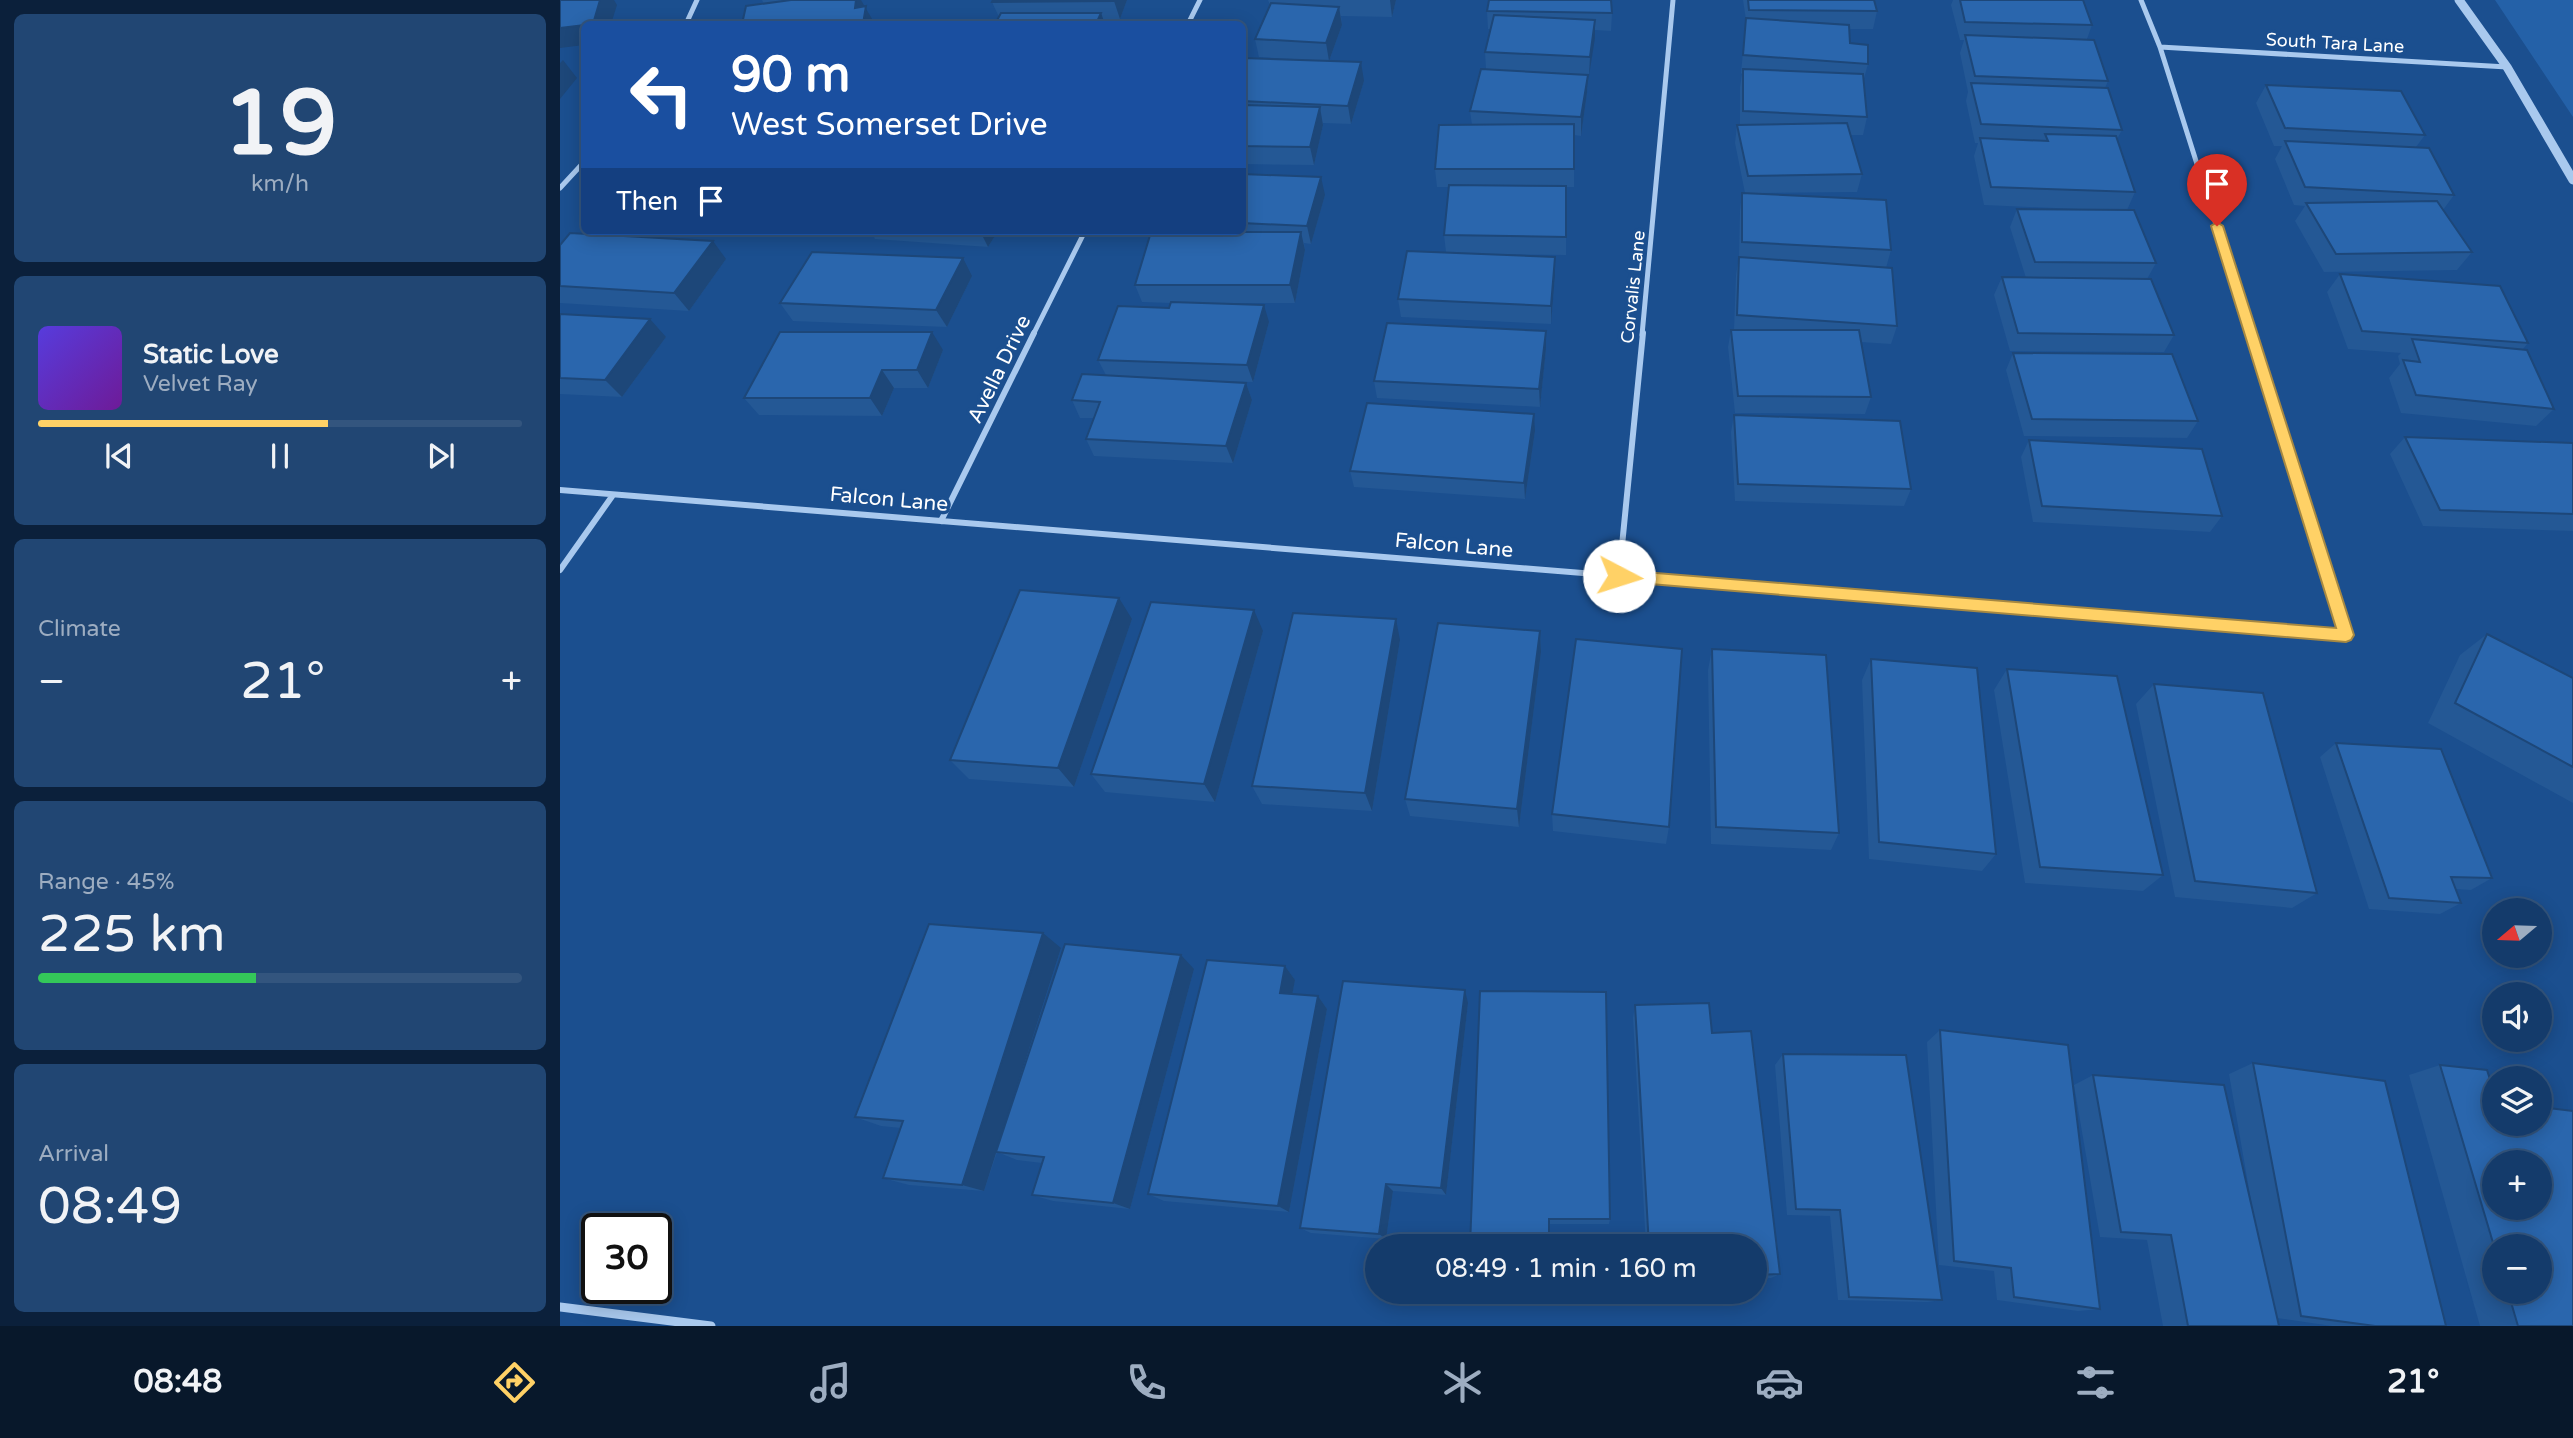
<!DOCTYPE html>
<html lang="en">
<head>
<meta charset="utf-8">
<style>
  :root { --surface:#143b6b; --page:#214673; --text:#f1f3f6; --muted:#9dadc1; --line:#33557e; --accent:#ffd166 }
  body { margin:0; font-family:"Varela Round",sans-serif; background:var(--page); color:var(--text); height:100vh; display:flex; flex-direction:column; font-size:26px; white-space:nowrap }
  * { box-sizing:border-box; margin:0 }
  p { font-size:23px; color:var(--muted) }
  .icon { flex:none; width:38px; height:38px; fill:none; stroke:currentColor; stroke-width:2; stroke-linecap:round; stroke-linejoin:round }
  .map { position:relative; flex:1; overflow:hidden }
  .details { display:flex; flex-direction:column; gap:14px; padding:14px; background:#0b203b; width:560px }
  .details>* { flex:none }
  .banner { position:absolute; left:21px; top:21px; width:665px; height:214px; border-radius:10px; box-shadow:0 4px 18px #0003,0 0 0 2px var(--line); background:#1a4fa0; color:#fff; overflow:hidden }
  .needle { width:46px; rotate:251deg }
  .fabs { position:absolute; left:1922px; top:898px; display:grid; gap:14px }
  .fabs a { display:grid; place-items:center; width:70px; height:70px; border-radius:50%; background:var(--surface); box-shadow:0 4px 18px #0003,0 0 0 2px var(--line); font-size:35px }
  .speed { position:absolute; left:21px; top:1213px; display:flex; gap:14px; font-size:35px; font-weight:700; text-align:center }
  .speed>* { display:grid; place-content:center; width:91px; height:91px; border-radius:50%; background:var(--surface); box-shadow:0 4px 18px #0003,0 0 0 2px var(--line); line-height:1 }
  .speed .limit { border:4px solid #111; border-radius:10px; background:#fff; color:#111 }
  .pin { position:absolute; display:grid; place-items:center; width:60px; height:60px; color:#fff; margin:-72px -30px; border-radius:50% 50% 50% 0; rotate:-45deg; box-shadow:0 0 7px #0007 }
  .pin .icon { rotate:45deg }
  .me { position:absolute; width:77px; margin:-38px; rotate:95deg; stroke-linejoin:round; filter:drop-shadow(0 0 5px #0008) }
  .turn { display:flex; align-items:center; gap:24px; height:147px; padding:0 35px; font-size:32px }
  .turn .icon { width:91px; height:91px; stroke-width:2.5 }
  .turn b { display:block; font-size:49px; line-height:60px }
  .then { display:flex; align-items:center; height:66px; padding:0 35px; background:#0003; gap:14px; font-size:26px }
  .big { font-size:52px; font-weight:600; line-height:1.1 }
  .details .widget { flex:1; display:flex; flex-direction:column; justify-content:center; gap:10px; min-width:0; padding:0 24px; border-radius:10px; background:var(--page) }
  .details .dial { align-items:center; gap:0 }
  .dial b { font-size:91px; line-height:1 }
  .song { display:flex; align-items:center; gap:21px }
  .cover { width:84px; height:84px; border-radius:10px; background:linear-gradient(135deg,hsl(250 70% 55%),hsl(280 70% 35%)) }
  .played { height:7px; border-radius:4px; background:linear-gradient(90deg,var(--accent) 60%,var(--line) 60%) }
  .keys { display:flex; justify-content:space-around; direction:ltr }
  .heat { display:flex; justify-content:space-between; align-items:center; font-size:38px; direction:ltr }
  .charge { height:10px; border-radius:5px; background:linear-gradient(90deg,#34c759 45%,var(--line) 0) }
  .trip { position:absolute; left:805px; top:1234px; width:402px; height:70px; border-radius:35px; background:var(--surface); box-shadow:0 4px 18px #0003,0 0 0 2px var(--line); font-weight:600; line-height:70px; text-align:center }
  .tabs { display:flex; height:112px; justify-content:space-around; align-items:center; background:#08182b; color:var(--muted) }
  .tabs .icon { width:49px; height:49px }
  .tabs .active { color:var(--accent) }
  .tabs b { font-size:32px; color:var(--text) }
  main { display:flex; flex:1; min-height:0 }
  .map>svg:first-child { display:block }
</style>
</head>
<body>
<main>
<section class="details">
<div class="widget dial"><b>19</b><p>km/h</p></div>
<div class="widget">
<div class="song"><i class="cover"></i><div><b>Static Love</b><p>Velvet Ray</p></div></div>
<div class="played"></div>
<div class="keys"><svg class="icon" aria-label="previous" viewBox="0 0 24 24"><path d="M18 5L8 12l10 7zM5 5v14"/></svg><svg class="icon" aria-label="pause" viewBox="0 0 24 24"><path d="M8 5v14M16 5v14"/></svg><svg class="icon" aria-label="next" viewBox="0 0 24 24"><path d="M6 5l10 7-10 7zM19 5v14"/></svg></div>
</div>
<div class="widget"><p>Climate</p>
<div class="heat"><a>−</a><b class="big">21°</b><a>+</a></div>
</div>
<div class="widget"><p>Range · 45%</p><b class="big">225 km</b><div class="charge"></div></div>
<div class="widget"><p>Arrival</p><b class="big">08:49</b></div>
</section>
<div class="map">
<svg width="2013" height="1326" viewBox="0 0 2013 1326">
  <rect width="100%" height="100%" fill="#1b4f8f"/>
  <path fill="#2461a8" d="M 1935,0 L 2013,0 L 2013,117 Z"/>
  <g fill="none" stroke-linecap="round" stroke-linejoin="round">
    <path stroke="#a9c9ee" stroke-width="5" d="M 1581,0 L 1600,47 L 1691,335
      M 126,24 L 137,0
      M 628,24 L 640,0
      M 1600,47 L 1947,67
      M 0,188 L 24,162
      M 473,335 L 525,231
      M 1082,335 L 1113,0"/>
    <path stroke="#a9c9ee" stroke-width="6" d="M 0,490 L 1786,635 L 1691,333
      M 381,521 L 474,333
      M 0,570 L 53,495
      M 1059,576 L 1083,333"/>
    <path stroke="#a9c9ee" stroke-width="9" d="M 0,1307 L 151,1326"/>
    <path stroke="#a9c9ee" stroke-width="9" d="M 1899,0 L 1947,67 L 2013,180"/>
  </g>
  <path fill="#245895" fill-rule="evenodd" d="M 202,0 L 301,0 L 204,4 Z
    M 433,0 L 567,0 L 560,19 L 543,19 L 545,24 L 435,24 L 439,17 L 432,2 Z
    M 708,0 L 836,0 L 832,17 L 781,16 L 782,25 L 769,61 L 699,57 L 695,39 L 710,5 Z
    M 1183,0 L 1314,0 L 1317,11 L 1313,29 L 1289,29 L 1290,43 L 1308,64 L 1303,82 L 1307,117 L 1303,135 L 1291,135 L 1302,174 L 1297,192 L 1200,193 L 1331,250 L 1326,268 L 1337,326 L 1331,344 L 1301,342 L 1311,397 L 1305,414 L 1175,413 L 1168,347 L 1171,330 L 1174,330 L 1176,275 L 1179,257 L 1180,211 L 1182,193 L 1185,193 L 1175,143 L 1177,125 L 1180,124 L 1180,87 L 1182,74 L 1181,73 L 1186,20 Z
    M 1393,0 L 1523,0 L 1532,25 L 1527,39 L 1548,81 L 1545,88 L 1562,130 L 1557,139 L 1575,192 L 1567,210 L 1596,263 L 1587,279 L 1614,335 L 1604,352 L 1450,351 L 1434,295 L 1442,277 L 1466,278 L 1450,227 L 1457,209 L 1540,210 L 1424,205 L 1414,156 L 1418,143 L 1415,143 L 1406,101 L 1408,92 L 1400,53 L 1404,40 L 1400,40 L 1391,5 Z
    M 927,11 L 1052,13 L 1051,31 L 1035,30 L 1029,76 L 1028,75 L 1027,93 L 1021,136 L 1014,135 L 1014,187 L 1006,187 L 1006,255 L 917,254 L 995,275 L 991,324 L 841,317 L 838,299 L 886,252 L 884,235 L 889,187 L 877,187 L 875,169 L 912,125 L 910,111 L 926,69 L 925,52 L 931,29 L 928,29 Z
    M 682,58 L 804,81 L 791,124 L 763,123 L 763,125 L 754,165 L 682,164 Z
    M 1706,85 L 1865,135 L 1856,147 L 1894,195 L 1883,210 L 1912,252 L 1897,270 L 1764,272 L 1735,221 L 1745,206 L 1734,205 L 1715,159 L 1722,146 L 1714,146 L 1696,103 Z
    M 682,174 L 765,195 L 751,244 L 744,243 L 745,250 L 735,303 L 647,303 L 709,322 L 693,382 L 652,381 L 686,383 L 692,400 L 673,463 L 534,456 L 526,439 L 534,418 L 520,418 L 512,400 L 546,375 L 538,360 L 609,308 L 611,303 L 582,302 L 575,285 L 607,231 L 682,231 Z
    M 65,231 L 164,231 L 160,236 Z
    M 311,231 L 438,231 L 428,247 L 315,239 Z
    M 0,245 L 166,259 L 129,311 L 0,303 Z
    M 1780,274 L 1968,343 L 1963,349 L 1994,409 L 1976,426 L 1841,413 L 1829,378 L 1840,364 L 1838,356 L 1841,353 L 1788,349 L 1767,292 Z
    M 412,276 L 387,327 L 233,321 L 220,303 Z
    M 0,314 L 106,337 L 62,397 L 0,394 Z
    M 986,349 L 980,407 L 817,398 L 814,381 Z
    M 383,350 L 368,388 L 334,388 L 322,416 L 199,415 L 184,398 Z
    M 1453,353 L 1638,421 L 1627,438 L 1464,436 L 1446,370 Z
    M 1174,415 L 1351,489 L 1344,506 L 1175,501 L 1171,432 Z
    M 975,431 L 965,499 L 794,487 L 790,471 Z
    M 1845,437 L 2013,443 L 2013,531 L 1863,526 L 1830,454 Z
    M 1469,440 L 1662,516 L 1650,532 L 1473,522 L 1461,457 Z
    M 572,619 L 514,787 L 409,779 L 390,760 Z
    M 703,631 L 655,802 L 545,792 L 531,774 Z
    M 980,631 L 981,652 L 959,827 L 850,816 L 845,799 Z
    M 1927,634 L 2013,678 L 2013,803 L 1868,723 L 1900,655 Z
    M 840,640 L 812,811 L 702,804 L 692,786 Z
    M 1152,649 L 1279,833 L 1271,850 L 1151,844 L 1148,670 Z
    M 1311,659 L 1436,854 L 1422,871 L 1309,859 L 1302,680 Z
    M 1447,669 L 1603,875 L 1583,891 L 1465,883 L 1434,690 Z
    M 1594,684 L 1757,893 L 1732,908 L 1615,897 L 1576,704 Z
    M 1776,743 L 1932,878 L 1911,890 L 1896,889 L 1901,903 L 1880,914 L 1809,909 L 1760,757 Z
    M 992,814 L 1109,827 L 1106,844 L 993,831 Z
    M 501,948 L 443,1133 L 634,969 L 570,1209 L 493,1201 L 472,1195 L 482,1163 L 457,1160 L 437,1152 L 424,1191 L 349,1185 L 323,1178 L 341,1128 L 321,1126 L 295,1117 Z
    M 725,966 L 735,980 L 732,994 L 758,996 L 767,1009 L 729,1212 L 604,1201 L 588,1194 Z
    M 920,991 L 1050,1219 L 1049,1224 L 990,1224 Z
    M 908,1003 L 886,1195 L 833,1191 L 826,1239 L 751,1233 L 740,1228 Z
    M 1075,1005 L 1152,1033 L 1220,1274 L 1211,1278 L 1195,1278 L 1195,1246 L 1086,1246 L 1073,1018 Z
    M 1380,1030 L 1540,1309 L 1518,1311 L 1437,1300 L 1434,1271 L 1379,1265 L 1367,1042 Z
    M 1223,1054 L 1382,1300 L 1367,1302 L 1278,1300 L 1270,1216 L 1227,1215 L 1215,1065 Z
    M 1693,1063 L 1886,1326 L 1772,1326 L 1717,1318 L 1719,1326 L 1603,1326 L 1587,1240 L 1540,1237 L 1514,1085 L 1533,1075 L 1694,1218 L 1669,1074 Z
    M 1880,1065 L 1934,1124 L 2013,1326 L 1920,1326 L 1849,1075 ZM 1934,1246 L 1979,1292 L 1934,1292 Z"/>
  <path fill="#1d4779" d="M 40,0 L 54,0 L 57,5 L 51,24 L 26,24 Z
    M 296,0 L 301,0 L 315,24 L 298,24 L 295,8 Z
    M 554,0 L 567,0 L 560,19 L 554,1 Z
    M 830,0 L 836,0 L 832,17 Z
    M 779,7 L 782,25 L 769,61 L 766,43 Z
    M 541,13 L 545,24 L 536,24 Z
    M 1035,20 L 1035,38 L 1029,76 L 1030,57 Z
    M 24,25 L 24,45 L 0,48 L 0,28 Z
    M 3,60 L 17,78 L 0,99 L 0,63 Z
    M 801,62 L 804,81 L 791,124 L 788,106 Z
    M 1028,75 L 1027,93 L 1021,136 L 1021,117 Z
    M 760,107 L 763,125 L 754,165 L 750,147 Z
    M 761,177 L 765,195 L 751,244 L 747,226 Z
    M 156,231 L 164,231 L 160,236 Z
    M 420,231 L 438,231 L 428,247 Z
    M 741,232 L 745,250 L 735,303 L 730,285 Z
    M 153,241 L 166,259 L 129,311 L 114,293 Z
    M 995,257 L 995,275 L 991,324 L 991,306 Z
    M 403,258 L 412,276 L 387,327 L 376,310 Z
    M 704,305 L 709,322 L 693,382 L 687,365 Z
    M 90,319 L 106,337 L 62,397 L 45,380 Z
    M 986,331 L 986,349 L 980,407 L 979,389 Z
    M 372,332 L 383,350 L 368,388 L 357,370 Z
    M 322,370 L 334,388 L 322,416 L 310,398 Z
    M 686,383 L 692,400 L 673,463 L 666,446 Z
    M 974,414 L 975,431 L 965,499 L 964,483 Z
    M 559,598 L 572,619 L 514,787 L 498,768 Z
    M 694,610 L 703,631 L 655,802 L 644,784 Z
    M 836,619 L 840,640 L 812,811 L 805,793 Z
    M 980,631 L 981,652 L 959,827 L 957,809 Z
    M 483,933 L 501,948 L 424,1191 L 402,1185 Z
    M 621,955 L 634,969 L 570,1209 L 553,1203 Z
    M 725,966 L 735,980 L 730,1006 L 720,993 Z
    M 905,990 L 908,1003 L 886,1195 L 881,1188 Z
    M 758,996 L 767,1009 L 729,1212 L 718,1206 Z
    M 826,1184 L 833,1191 L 826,1239 L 819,1234 Z"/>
  <path fill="#2a66ad" stroke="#1d4779" stroke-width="2" fill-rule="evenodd" d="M 0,0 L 40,0 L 33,24 L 0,28 Z
    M 231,0 L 296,0 L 295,8 L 306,6 L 303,24 L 182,24 L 186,6 Z
    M 433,0 L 554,0 L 554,1 L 432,2 Z
    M 929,0 L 1051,0 L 1052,13 L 927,11 Z
    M 1188,0 L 1314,0 L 1317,11 L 1189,10 Z
    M 1400,0 L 1523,0 L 1532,25 L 1405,22 Z
    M 711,3 L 779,7 L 766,43 L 695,39 Z
    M 441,13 L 541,13 L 536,24 L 435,24 Z
    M 934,15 L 1035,20 L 1030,57 L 925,52 Z
    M 1186,18 L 1289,25 L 1290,43 L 1308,45 L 1308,64 L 1183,55 Z
    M 1405,35 L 1534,40 L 1548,81 L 1415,76 Z
    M 682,58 L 801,62 L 788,106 L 682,101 Z
    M 921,69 L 1028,75 L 1021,117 L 910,111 Z
    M 1183,69 L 1303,74 L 1307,117 L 1183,111 Z
    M 1411,83 L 1548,88 L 1562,130 L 1421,124 Z
    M 1706,85 L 1841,91 L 1865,135 L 1725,128 Z
    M 682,105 L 760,107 L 750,147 L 682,146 Z
    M 1287,123 L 1302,174 L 1188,176 L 1177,125 Z
    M 1014,124 L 1014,169 L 875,169 L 879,125 Z
    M 1485,134 L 1556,136 L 1575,192 L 1431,187 L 1420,138 L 1488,141 Z
    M 1725,141 L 1869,148 L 1894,195 L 1745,187 Z
    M 682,174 L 761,177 L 747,226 L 682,223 Z
    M 889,185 L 1006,186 L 1006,237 L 884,235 Z
    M 1182,193 L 1326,200 L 1331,250 L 1182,242 Z
    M 1877,201 L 1912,252 L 1776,254 L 1746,203 Z
    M 1457,209 L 1574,210 L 1596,263 L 1475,262 Z
    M 591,232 L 741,232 L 730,285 L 575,285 Z
    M 10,233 L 153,241 L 114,293 L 0,286 L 0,245 Z
    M 847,251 L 995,257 L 991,306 L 838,299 Z
    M 252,252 L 403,258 L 376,310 L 220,303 Z
    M 1179,257 L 1332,268 L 1337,326 L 1177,315 Z
    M 1780,274 L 1940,286 L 1968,343 L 1802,331 Z
    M 1442,277 L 1591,279 L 1614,335 L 1458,333 Z
    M 611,302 L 704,305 L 687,365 L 538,360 L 558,306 L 609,308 Z
    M 0,314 L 90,319 L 45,380 L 0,378 Z
    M 827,323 L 986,331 L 979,389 L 814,381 Z
    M 1171,330 L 1299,330 L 1311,397 L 1178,396 Z
    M 220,332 L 372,332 L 357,370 L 322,370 L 310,398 L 184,398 Z
    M 1852,339 L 1967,350 L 1994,409 L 1856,395 L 1843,360 L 1860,362 Z
    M 1453,353 L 1612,354 L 1638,421 L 1472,419 Z
    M 522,374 L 686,383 L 666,446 L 526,439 L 540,402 L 512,400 Z
    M 807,403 L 974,414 L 964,483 L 790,471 Z
    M 1174,415 L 1340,421 L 1351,489 L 1178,484 Z
    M 1845,437 L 2013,443 L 2013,514 L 1880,510 Z
    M 1469,440 L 1642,449 L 1662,516 L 1482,506 Z
    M 460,590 L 559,598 L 498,768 L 390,760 Z
    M 591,602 L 694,610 L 644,784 L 531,774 Z
    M 733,613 L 836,619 L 805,793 L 692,786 Z
    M 878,623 L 980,631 L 957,809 L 845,799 Z
    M 1927,634 L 2013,678 L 2013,767 L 1895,703 Z
    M 1016,639 L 1122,649 L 1109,827 L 992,814 Z
    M 1152,649 L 1266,655 L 1279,833 L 1156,827 Z
    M 1311,659 L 1417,668 L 1436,854 L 1319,842 Z
    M 1447,669 L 1557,676 L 1603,875 L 1480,867 Z
    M 1594,684 L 1703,693 L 1757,893 L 1635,881 Z
    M 1776,743 L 1881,749 L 1932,878 L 1891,877 L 1901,903 L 1829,898 Z
    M 369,924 L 483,933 L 402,1185 L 323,1178 L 343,1121 L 295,1117 Z
    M 505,944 L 621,955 L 553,1203 L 472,1195 L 484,1157 L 436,1152 Z
    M 647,960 L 725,966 L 720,993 L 758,996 L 718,1206 L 588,1194 Z
    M 783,981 L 905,990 L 881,1188 L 826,1184 L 819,1234 L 740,1228 Z
    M 920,991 L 1046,992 L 1050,1219 L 989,1219 L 989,1246 L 910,1246 Z
    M 1149,1003 L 1152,1033 L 1191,1031 L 1220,1274 L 1195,1275 L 1195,1246 L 1089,1246 L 1075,1005 Z
    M 1380,1030 L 1508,1045 L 1540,1309 L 1454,1297 L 1451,1268 L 1394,1261 Z
    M 1223,1054 L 1346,1055 L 1382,1300 L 1289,1297 L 1280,1210 L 1236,1209 Z
    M 1693,1063 L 1825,1081 L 1886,1326 L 1815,1326 L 1741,1316 Z
    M 1880,1065 L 1927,1070 L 1934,1092 L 1934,1124 L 1979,1124 L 1979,1107 L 2013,1111 L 2013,1326 L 1958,1326 L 1948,1292 L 1979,1292 L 1979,1246 L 1934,1246 ZM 1934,1162 L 1979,1162 L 1979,1208 L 1934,1208 Z
    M 1533,1075 L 1664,1085 L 1719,1326 L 1628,1326 L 1611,1235 L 1561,1232 Z"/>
  <path fill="#ffd166" stroke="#a68842" stroke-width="2" d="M 1657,222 L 1663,226 L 1794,635 L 1791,640 L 1786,642 L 1054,581 L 1051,576 L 1054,572 L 1059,570 L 1776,628 L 1651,226 Z"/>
  <g text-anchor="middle" stroke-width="7" stroke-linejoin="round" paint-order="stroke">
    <g font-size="18" fill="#fff" stroke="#1b4f8f">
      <text transform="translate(1775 43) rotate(3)" y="6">South Tara Lane</text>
      <text transform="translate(1073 287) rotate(-84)" y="6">Corvalis Lane</text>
    </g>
    <g font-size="21" fill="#fff" stroke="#1b4f8f">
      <text transform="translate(439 369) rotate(-64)" y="7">Avella Drive</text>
      <text transform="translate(329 499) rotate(5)" y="7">Falcon Lane</text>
      <text transform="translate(894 545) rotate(5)" y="7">Falcon Lane</text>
    </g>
  </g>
</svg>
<div class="fabs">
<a><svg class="needle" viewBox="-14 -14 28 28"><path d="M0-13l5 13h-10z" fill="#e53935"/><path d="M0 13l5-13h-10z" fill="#9dadc1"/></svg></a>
<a><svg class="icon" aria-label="sound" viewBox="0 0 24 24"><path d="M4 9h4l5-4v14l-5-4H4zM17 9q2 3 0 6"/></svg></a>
<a><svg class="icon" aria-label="layers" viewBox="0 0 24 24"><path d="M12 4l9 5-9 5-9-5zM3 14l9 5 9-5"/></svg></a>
<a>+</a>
<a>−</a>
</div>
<div class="speed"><div class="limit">30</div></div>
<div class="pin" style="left:1657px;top:226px;background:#d93025"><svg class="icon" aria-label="arrive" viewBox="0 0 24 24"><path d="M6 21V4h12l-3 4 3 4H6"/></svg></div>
<svg class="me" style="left:1059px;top:576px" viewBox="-20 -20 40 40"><circle r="19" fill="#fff"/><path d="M0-13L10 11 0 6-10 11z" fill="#ffd166"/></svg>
<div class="trip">08:49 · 1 min · 160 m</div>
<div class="banner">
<div class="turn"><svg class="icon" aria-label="left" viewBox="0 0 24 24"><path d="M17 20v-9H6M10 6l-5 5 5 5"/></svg><div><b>90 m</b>West Somerset Drive</div></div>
<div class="then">Then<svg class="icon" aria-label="arrive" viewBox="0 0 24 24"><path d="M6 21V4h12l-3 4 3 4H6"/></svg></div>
</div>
</div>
</main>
<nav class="tabs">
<b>08:48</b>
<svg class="icon active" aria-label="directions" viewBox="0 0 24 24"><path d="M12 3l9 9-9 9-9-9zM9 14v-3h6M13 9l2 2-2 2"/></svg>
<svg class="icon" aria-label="music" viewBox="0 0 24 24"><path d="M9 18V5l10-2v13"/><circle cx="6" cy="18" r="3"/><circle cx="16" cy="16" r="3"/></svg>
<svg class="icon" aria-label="phone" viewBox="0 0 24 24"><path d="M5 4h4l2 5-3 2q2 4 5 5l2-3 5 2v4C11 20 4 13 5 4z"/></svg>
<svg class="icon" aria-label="climate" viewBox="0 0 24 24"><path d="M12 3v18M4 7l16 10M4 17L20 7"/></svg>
<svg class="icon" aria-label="car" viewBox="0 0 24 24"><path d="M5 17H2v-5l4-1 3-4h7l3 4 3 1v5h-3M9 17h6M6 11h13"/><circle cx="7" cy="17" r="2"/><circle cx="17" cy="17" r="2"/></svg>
<svg class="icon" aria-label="filters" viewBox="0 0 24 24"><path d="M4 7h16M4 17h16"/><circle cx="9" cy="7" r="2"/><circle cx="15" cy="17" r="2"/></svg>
<b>21°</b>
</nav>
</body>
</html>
